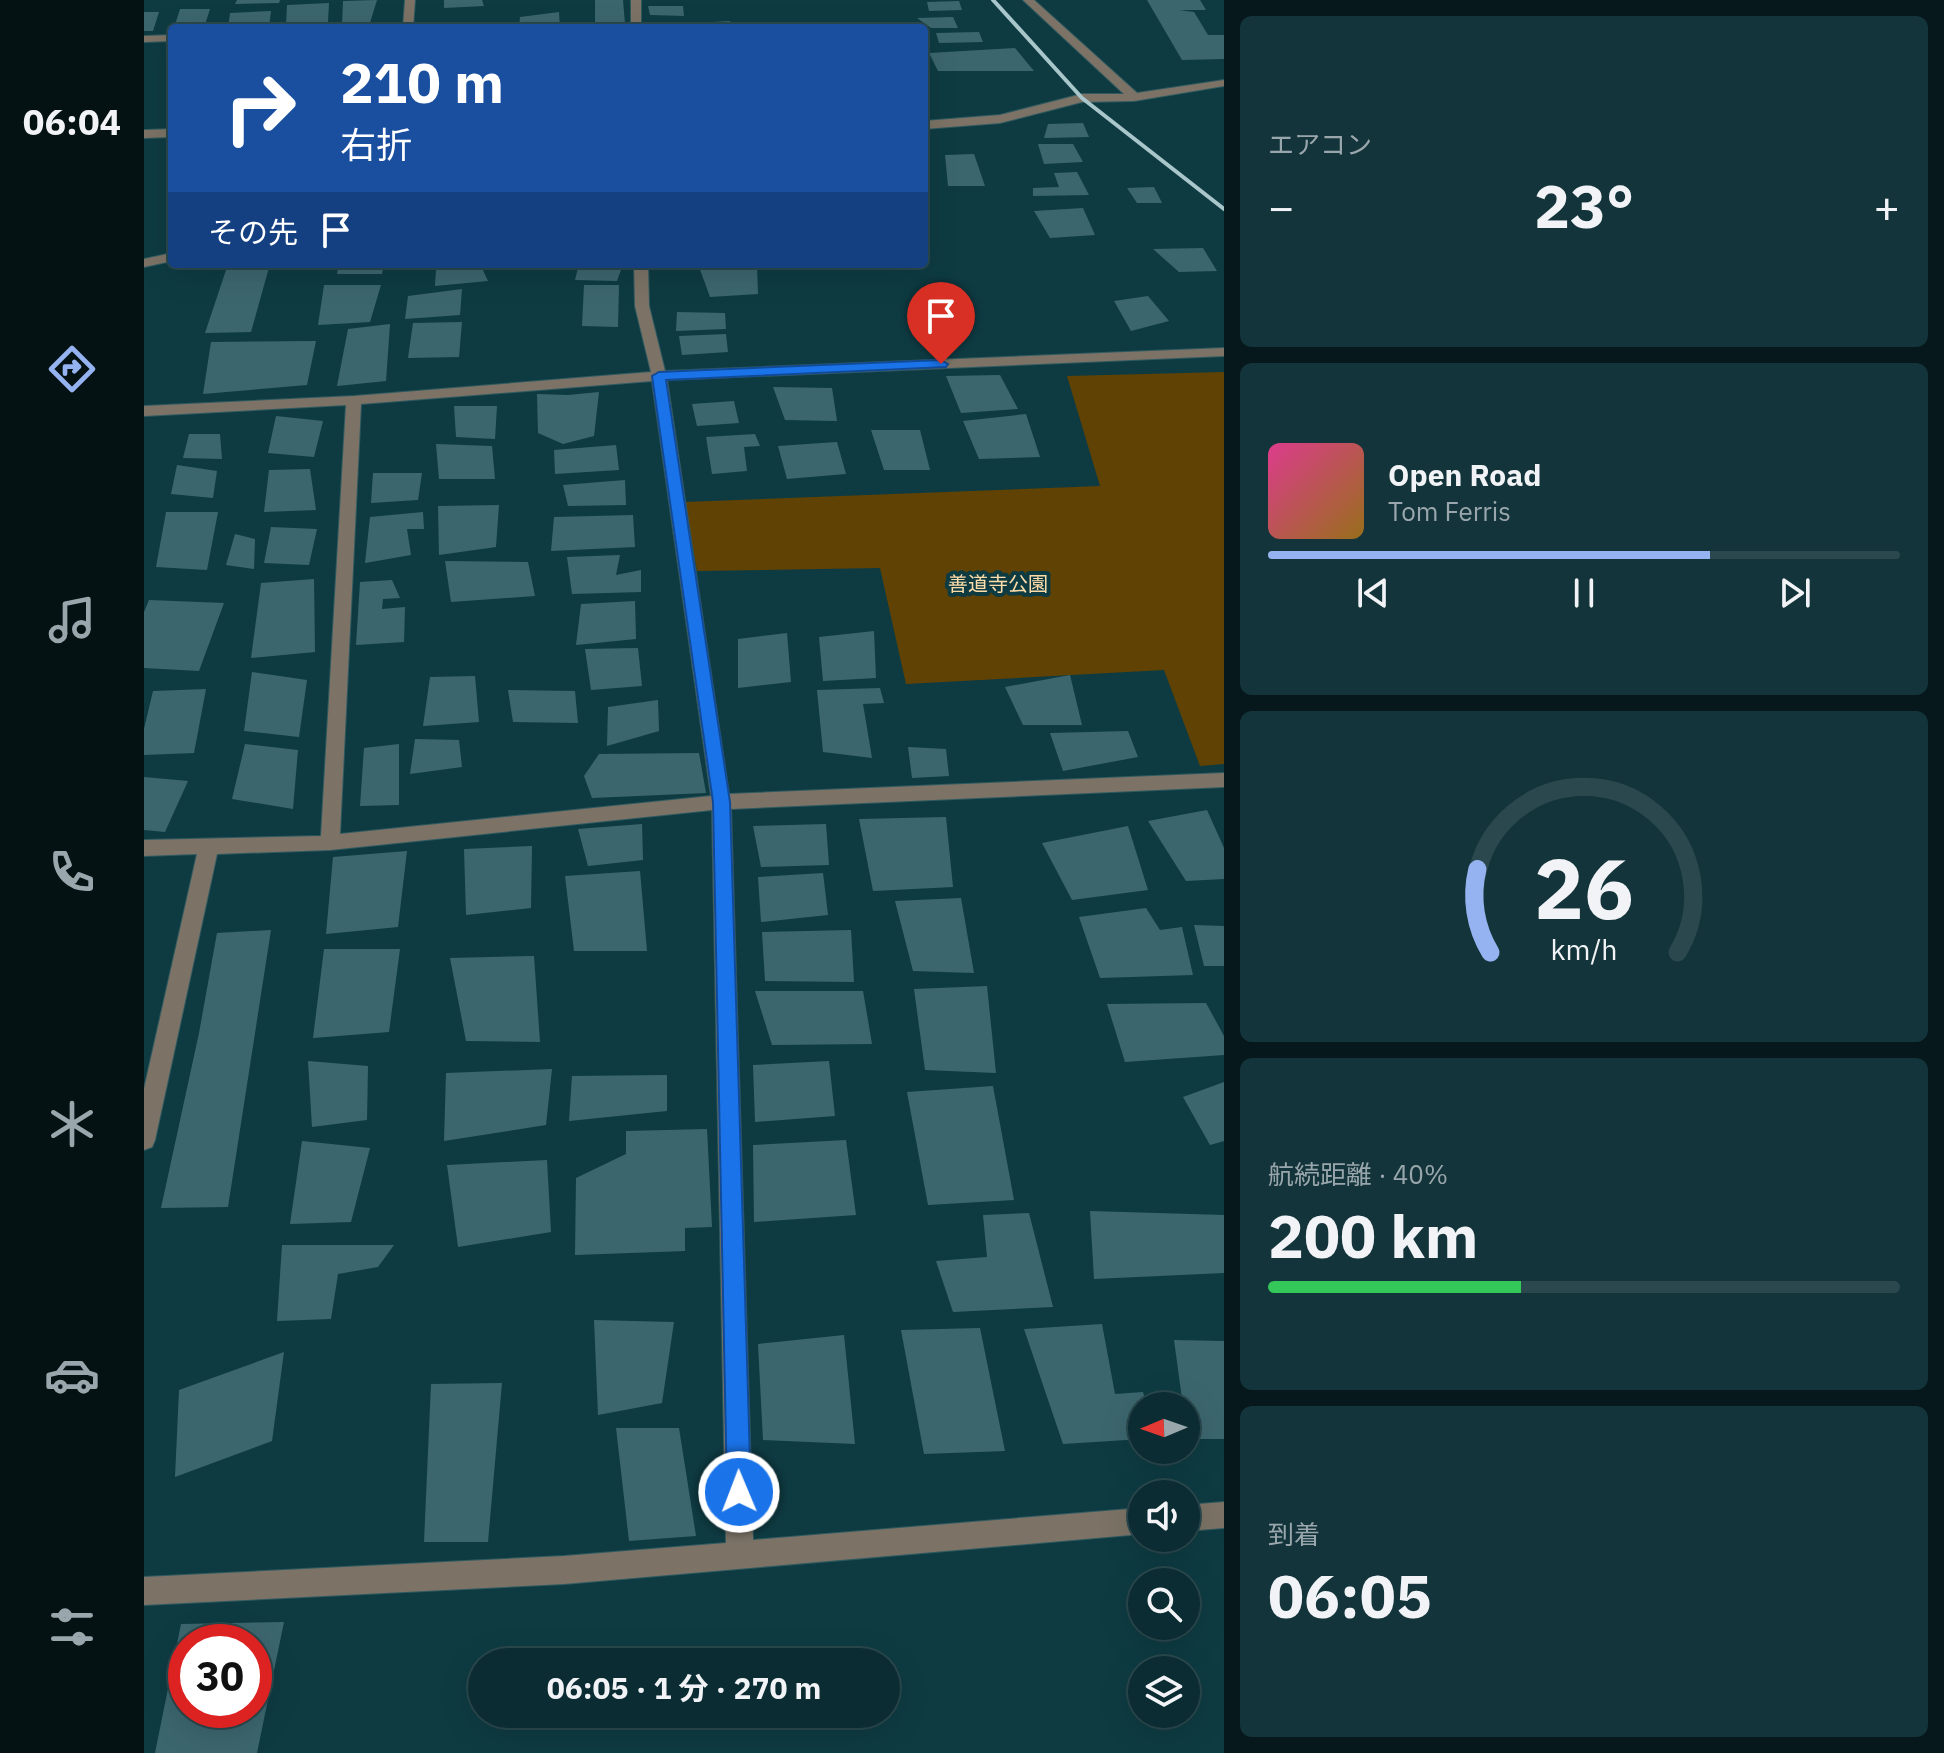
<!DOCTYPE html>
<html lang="ja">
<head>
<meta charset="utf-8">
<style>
  :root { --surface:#0a2c32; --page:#13343a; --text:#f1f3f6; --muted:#99a7ac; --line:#2a484d; --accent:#95b2f1 }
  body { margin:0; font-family:"IBM Plex Sans","Noto Sans JP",sans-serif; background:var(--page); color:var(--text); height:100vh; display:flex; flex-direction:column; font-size:30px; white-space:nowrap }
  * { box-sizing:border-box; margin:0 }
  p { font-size:26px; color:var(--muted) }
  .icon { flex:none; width:44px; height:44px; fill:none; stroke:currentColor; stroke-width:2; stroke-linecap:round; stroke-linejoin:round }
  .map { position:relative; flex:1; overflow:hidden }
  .sheet { display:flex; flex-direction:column; gap:16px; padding:16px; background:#06181c; width:720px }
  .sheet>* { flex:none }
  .guide { position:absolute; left:24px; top:24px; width:760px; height:244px; border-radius:8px; box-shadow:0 8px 32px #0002,0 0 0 2px var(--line); background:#1a4fa0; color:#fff; overflow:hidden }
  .needle { width:52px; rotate:268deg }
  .tools { position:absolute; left:984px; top:1392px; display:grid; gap:16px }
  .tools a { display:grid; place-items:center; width:72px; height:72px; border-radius:50%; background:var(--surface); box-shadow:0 8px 32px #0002,0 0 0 2px var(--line); font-size:40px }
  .speed { position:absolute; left:24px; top:1624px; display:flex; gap:16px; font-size:40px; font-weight:700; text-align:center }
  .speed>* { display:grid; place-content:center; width:104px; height:104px; border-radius:50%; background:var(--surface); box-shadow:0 8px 32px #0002,0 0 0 2px var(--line); line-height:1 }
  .speed .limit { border:12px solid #d22; background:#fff; color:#111 }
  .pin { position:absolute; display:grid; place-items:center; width:68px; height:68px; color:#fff; margin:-82px -34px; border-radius:50% 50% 50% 0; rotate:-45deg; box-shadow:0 0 8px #0007 }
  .pin .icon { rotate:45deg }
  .me { position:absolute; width:88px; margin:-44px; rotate:359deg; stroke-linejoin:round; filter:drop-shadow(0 0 6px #0008) }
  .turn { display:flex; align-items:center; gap:28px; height:168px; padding:0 40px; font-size:36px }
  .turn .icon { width:104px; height:104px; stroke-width:2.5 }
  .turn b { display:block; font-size:56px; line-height:68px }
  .then { display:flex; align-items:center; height:76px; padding:0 40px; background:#0003; gap:16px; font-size:30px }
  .big { font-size:60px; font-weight:700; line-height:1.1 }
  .sheet .tile { flex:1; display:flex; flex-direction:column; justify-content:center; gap:12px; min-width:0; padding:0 28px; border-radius:12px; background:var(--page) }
  .sheet .dial { align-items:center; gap:0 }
  .dial svg { height:208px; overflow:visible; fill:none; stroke:var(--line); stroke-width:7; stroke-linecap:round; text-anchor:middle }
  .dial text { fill:var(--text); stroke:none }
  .song { display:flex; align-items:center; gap:24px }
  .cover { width:96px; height:96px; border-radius:12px; background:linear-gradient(135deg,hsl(330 70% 55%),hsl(40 70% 35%)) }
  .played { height:8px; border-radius:4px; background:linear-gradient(90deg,var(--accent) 70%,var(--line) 70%) }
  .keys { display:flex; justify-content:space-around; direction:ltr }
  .heat { display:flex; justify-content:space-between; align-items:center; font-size:44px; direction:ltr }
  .charge { height:12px; border-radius:6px; background:linear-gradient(90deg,#34c759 40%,var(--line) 0) }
  .trip { position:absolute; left:324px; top:1648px; width:432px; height:80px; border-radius:40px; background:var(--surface); box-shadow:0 8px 32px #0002,0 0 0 2px var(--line); font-weight:700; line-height:80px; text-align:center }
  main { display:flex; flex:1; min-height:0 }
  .menu { display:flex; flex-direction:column; width:144px; justify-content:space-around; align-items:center; background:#041214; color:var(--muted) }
  .menu .icon { width:56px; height:56px }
  .menu .current { color:var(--accent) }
  .menu b { font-size:36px; color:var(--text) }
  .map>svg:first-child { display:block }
</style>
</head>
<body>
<main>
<nav class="menu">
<b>06:04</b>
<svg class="icon current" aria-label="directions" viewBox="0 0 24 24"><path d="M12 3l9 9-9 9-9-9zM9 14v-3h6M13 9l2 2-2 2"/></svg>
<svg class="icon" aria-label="music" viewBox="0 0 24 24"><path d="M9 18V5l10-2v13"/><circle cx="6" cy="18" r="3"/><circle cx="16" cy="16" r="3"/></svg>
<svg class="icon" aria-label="phone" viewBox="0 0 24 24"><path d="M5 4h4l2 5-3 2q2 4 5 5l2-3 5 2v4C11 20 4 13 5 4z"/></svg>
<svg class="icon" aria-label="climate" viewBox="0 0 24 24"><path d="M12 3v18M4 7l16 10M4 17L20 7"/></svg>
<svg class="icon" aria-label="car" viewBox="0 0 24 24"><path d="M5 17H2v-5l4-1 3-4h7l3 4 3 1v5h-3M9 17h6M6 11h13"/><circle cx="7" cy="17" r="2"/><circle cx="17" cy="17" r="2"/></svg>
<svg class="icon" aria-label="filters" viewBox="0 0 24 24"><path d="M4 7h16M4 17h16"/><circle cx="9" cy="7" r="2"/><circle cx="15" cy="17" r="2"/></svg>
</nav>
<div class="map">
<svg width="1080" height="1753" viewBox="0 0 1080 1753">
  <rect width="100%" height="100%" fill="#0e3b42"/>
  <path fill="#604204" d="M 1080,372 L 1080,764 L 1056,766 L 1020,670 L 762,684 L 736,568 L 553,571 L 541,502 L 956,486 L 923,376 Z"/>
  <path fill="#3c666e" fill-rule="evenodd" d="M 93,0 L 136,0 L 135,3 L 91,4 Z
    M 233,0 L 225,26 L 198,25 L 199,1 Z
    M 300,0 L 338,0 L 340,6 L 300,8 Z
    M 451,0 L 479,0 L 481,24 L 451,25 Z
    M 1003,0 L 1056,0 L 1062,10 L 1035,10 L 1050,12 L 1064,35 L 1080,35 L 1080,59 L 1038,60 Z
    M 815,1 L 818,10 L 785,11 L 783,2 Z
    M 185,3 L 184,22 L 142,25 L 143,5 Z
    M 504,6 L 539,6 L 540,16 L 506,15 Z
    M 36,9 L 66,9 L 60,28 L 30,28 Z
    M 127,11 L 125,27 L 84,28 L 86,13 Z
    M 0,12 L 15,12 L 9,31 L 0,31 Z
    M 415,12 L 416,28 L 375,28 L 376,17 Z
    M 809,17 L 814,28 L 787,28 L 773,18 Z
    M 586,21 L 589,28 L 553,28 L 552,23 Z
    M 835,32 L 839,42 L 795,43 L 792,33 Z
    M 871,48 L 890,71 L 794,71 L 785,53 Z
    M 939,123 L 945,137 L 900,138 L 904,124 Z
    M 894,144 L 929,144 L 939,162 L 900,164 Z
    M 830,154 L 841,186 L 804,186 L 801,155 Z
    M 933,172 L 945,195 L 889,196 L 889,188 L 915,187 L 910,173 Z
    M 1010,187 L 1018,203 L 993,203 L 983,188 Z
    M 939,208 L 951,235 L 906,238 L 890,211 Z
    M 1059,248 L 1073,271 L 1035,272 L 1009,249 Z
    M 84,264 L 126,264 L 107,332 L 61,333 Z
    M 195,264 L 240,264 L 238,274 L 193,274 Z
    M 435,264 L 479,264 L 473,281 L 431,280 Z
    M 554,264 L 613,266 L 614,294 L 566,297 Z
    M 338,268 L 344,281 L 291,286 L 292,269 Z
    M 180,285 L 237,285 L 226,322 L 174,325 Z
    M 440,285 L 475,285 L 474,327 L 438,326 Z
    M 318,289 L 316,315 L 261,319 L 264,296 Z
    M 1004,296 L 1025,321 L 987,331 L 970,301 Z
    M 533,312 L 581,313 L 582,329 L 532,331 Z
    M 318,322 L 315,357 L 264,358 L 269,323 Z
    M 246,324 L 242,381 L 193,386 L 204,329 Z
    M 582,334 L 584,352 L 538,355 L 535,336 Z
    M 172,341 L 163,385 L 59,394 L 67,342 Z
    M 856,375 L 874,409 L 817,413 L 802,376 Z
    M 629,387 L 688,388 L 693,421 L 641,420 Z
    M 455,392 L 450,436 L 419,444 L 394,433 L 393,394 L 424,395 Z
    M 590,401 L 595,423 L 553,426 L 548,404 Z
    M 310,406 L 353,406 L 351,439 L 312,437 Z
    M 882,414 L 896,457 L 835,459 L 819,421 Z
    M 132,416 L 179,421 L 170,457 L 124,453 Z
    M 727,430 L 776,430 L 786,470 L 740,470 Z
    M 45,434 L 76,434 L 78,459 L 39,458 Z
    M 611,434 L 616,446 L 600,447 L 603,471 L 568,474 L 562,437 Z
    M 693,442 L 702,474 L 643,479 L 634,446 Z
    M 292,444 L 348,446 L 351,479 L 295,479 Z
    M 472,445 L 475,470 L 411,474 L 410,450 Z
    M 33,465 L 73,471 L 69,498 L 27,494 Z
    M 166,469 L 172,510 L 120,512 L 125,470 Z
    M 229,473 L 278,473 L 274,500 L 227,503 Z
    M 481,480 L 482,505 L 424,506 L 419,485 Z
    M 355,505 L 352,547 L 295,555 L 294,506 Z
    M 22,512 L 74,512 L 63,570 L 12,567 Z
    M 279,512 L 280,529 L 263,529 L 267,555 L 221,563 L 226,517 Z
    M 489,515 L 491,547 L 407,551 L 410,517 Z
    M 127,527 L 173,529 L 165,565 L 120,563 Z
    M 91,534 L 111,539 L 110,569 L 82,565 Z
    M 476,555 L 472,575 L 497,570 L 497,592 L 428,594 L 423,557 Z
    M 301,561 L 384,562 L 391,596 L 307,602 Z
    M 170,579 L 171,652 L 107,658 L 117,583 Z
    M 248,580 L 256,598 L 239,599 L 238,609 L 261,607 L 260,642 L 212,645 L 216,582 Z
    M 5,600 L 80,603 L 55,671 L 0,668 L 0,612 Z
    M 491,601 L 492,639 L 432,645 L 437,604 Z
    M 730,631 L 732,678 L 679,681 L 675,637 Z
    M 643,633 L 647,682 L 594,688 L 594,639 Z
    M 494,648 L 498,686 L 447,690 L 441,649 Z
    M 108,672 L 163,680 L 155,737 L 100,731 Z
    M 926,675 L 938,725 L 879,725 L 861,687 Z
    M 331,676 L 335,722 L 279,726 L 286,677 Z
    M 736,688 L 740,703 L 719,704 L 728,758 L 679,752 L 673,690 Z
    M 62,689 L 50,753 L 0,755 L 0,729 L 9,691 Z
    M 364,690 L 431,691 L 434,723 L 369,722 Z
    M 514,700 L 515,731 L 463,746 L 464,707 Z
    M 984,731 L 994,757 L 919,771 L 906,733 Z
    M 271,739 L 315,740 L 318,767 L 266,774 Z
    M 101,744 L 154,750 L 149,809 L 88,799 Z
    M 255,744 L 255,805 L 216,806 L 220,748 Z
    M 764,747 L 802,749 L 805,776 L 768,778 Z
    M 555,753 L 562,793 L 448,798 L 440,776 L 455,754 Z
    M 0,777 L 44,781 L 21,832 L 0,830 Z
    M 1063,810 L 1080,848 L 1080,879 L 1042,881 L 1004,821 Z
    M 802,817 L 809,887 L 729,891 L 715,819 Z
    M 498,824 L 499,860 L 444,866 L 434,829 Z
    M 682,824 L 685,865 L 617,867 L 609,826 Z
    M 984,826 L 1004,890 L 928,900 L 898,843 Z
    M 388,846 L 387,908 L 322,915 L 320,849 Z
    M 263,851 L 254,927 L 182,934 L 189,857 Z
    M 496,871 L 503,951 L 430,951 L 421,876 Z
    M 679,873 L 684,915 L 617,922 L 614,877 Z
    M 817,898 L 830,973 L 769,971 L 751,901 Z
    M 1002,908 L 1016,930 L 1038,927 L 1049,975 L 956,978 L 935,917 Z
    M 1050,925 L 1080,926 L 1080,966 L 1060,966 Z
    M 127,930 L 84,1207 L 17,1208 L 55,1033 L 73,933 Z
    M 707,930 L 710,982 L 621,981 L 618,932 Z
    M 180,949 L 256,949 L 245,1032 L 169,1038 Z
    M 390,956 L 396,1042 L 322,1041 L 306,958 Z
    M 843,986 L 852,1073 L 781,1070 L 770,989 Z
    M 611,991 L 719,991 L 728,1044 L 628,1045 Z
    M 1062,1003 L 1080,1036 L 1080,1055 L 981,1062 L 963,1004 Z
    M 164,1061 L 224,1066 L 223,1120 L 168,1127 Z
    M 685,1061 L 691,1116 L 611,1122 L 609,1065 Z
    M 408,1069 L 402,1125 L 300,1141 L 302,1073 Z
    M 523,1075 L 523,1111 L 425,1121 L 428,1076 Z
    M 1080,1082 L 1080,1141 L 1066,1145 L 1039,1097 Z
    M 849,1086 L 870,1200 L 784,1205 L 763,1092 Z
    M 563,1129 L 568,1227 L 541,1228 L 541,1251 L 431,1255 L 432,1178 L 482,1154 L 482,1131 Z
    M 702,1140 L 712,1215 L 610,1222 L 609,1145 Z
    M 158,1141 L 226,1148 L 207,1222 L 146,1224 Z
    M 403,1160 L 407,1232 L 314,1247 L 303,1165 Z
    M 946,1211 L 1080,1215 L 1080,1273 L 950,1279 Z
    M 885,1213 L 909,1307 L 809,1312 L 792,1261 L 843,1257 L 839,1215 Z
    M 138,1245 L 250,1245 L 234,1267 L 194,1274 L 187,1319 L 133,1321 Z
    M 450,1320 L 530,1322 L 518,1403 L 454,1415 Z
    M 958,1324 L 971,1394 L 999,1392 L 1003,1406 L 998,1406 L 998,1439 L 919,1444 L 880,1329 Z
    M 836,1328 L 861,1451 L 780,1454 L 757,1330 Z
    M 700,1335 L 711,1444 L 619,1440 L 614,1344 Z
    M 1030,1340 L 1080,1341 L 1080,1439 L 1044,1439 L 1042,1406 L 1039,1406 Z
    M 140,1352 L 128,1441 L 31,1477 L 35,1390 Z
    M 358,1383 L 344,1542 L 280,1542 L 287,1384 Z
    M 472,1428 L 535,1428 L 552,1536 L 485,1541 Z
    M 140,1622 L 113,1753 L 11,1753 L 37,1624 ZM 42,1642 L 110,1642 L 110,1710 L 42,1710 Z"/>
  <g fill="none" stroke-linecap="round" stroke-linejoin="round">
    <defs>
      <path id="minor" d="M 261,0 L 271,0 L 269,28 L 259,28 Z
        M 487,0 L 497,0 L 497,28 L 487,28 Z
        M 879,0 L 890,0 L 993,93 L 1080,80 L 1080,86 L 990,101 L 938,102 L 856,123 L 780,129 L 780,121 L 856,115 L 938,94 L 980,94 Z
        M 28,35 L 28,41 L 0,42 L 0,36 Z
        M 28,129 L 28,137 L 0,138 L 0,130 Z
        M 28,253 L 28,261 L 0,267 L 0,259 Z
        M 490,264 L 504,264 L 505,306 L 521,371 L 1080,348 L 1080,356 L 523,380 L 585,794 L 1080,773 L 1080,787 L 587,809 L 609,1540 L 998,1508 L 998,1534 L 420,1584 L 0,1605 L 0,1577 L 420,1556 L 582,1543 L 568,810 L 186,850 L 73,854 L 11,1140 L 8,1147 L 0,1150 L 0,1089 L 53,854 L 0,856 L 0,840 L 177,836 L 202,405 L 0,416 L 0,406 L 210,396 L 507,372 L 491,306 ZM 508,381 L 567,796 L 196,834 L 217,404 Z
        M 1080,1502 L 1080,1528 L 1042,1531 L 1042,1505 Z"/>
    </defs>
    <use href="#minor" stroke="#305a60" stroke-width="2"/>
    <use href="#minor" fill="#7c7366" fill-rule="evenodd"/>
    <path stroke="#a9c6cb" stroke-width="4" d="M 849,0 L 938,98 L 1080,209"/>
  </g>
  <path fill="#1a73e8" stroke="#114b97" stroke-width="2" d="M 797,360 L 804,364 L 802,367 L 522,380 L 586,802 L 607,1492 L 603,1501 L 595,1504 L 586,1501 L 583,1492 L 569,802 L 508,376 L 515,372 Z"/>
  <g text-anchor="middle" stroke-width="8" stroke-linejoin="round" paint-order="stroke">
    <g font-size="20" fill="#fddca9" stroke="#0e3b42">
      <text x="854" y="591">善道寺公園</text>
    </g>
  </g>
</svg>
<div class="tools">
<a><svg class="needle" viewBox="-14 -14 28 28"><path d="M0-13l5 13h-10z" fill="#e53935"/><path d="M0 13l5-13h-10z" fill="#99a7ac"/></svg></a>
<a><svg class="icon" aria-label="sound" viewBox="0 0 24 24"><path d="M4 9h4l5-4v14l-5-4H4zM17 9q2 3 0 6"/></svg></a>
<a><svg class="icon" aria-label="search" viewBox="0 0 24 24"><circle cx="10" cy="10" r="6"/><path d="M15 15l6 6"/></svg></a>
<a><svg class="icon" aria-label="layers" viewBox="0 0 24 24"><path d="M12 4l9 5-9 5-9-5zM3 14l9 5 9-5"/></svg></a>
</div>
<div class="speed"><div class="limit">30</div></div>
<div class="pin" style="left:797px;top:364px;background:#d93025"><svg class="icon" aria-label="arrive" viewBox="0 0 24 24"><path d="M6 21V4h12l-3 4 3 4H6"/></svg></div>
<svg class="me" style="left:595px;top:1492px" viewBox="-20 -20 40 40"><circle r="17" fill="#1a73e8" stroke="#fff" stroke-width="3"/><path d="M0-11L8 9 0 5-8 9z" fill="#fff"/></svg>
<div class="trip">06:05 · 1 分 · 270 m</div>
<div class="guide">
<div class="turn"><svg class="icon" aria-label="right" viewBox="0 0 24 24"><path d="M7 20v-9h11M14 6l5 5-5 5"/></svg><div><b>210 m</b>右折</div></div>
<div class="then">その先<svg class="icon" aria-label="arrive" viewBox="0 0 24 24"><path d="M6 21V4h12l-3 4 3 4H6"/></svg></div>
</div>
</div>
<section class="sheet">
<div class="tile"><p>エアコン</p>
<div class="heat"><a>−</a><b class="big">23°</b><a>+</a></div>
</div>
<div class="tile">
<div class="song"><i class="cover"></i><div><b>Open Road</b><p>Tom Ferris</p></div></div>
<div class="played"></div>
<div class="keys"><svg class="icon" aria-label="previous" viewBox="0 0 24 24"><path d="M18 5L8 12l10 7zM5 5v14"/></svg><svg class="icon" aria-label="pause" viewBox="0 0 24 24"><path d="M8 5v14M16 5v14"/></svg><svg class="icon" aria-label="next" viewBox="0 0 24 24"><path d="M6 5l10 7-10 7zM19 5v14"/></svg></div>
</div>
<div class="tile dial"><svg viewBox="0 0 100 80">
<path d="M14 69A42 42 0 1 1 86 69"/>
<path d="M14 69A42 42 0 0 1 9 37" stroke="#95b2f1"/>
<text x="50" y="56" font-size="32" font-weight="700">26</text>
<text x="50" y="72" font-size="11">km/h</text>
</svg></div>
<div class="tile"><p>航続距離 · 40%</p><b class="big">200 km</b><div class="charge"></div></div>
<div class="tile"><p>到着</p><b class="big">06:05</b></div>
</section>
</main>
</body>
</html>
